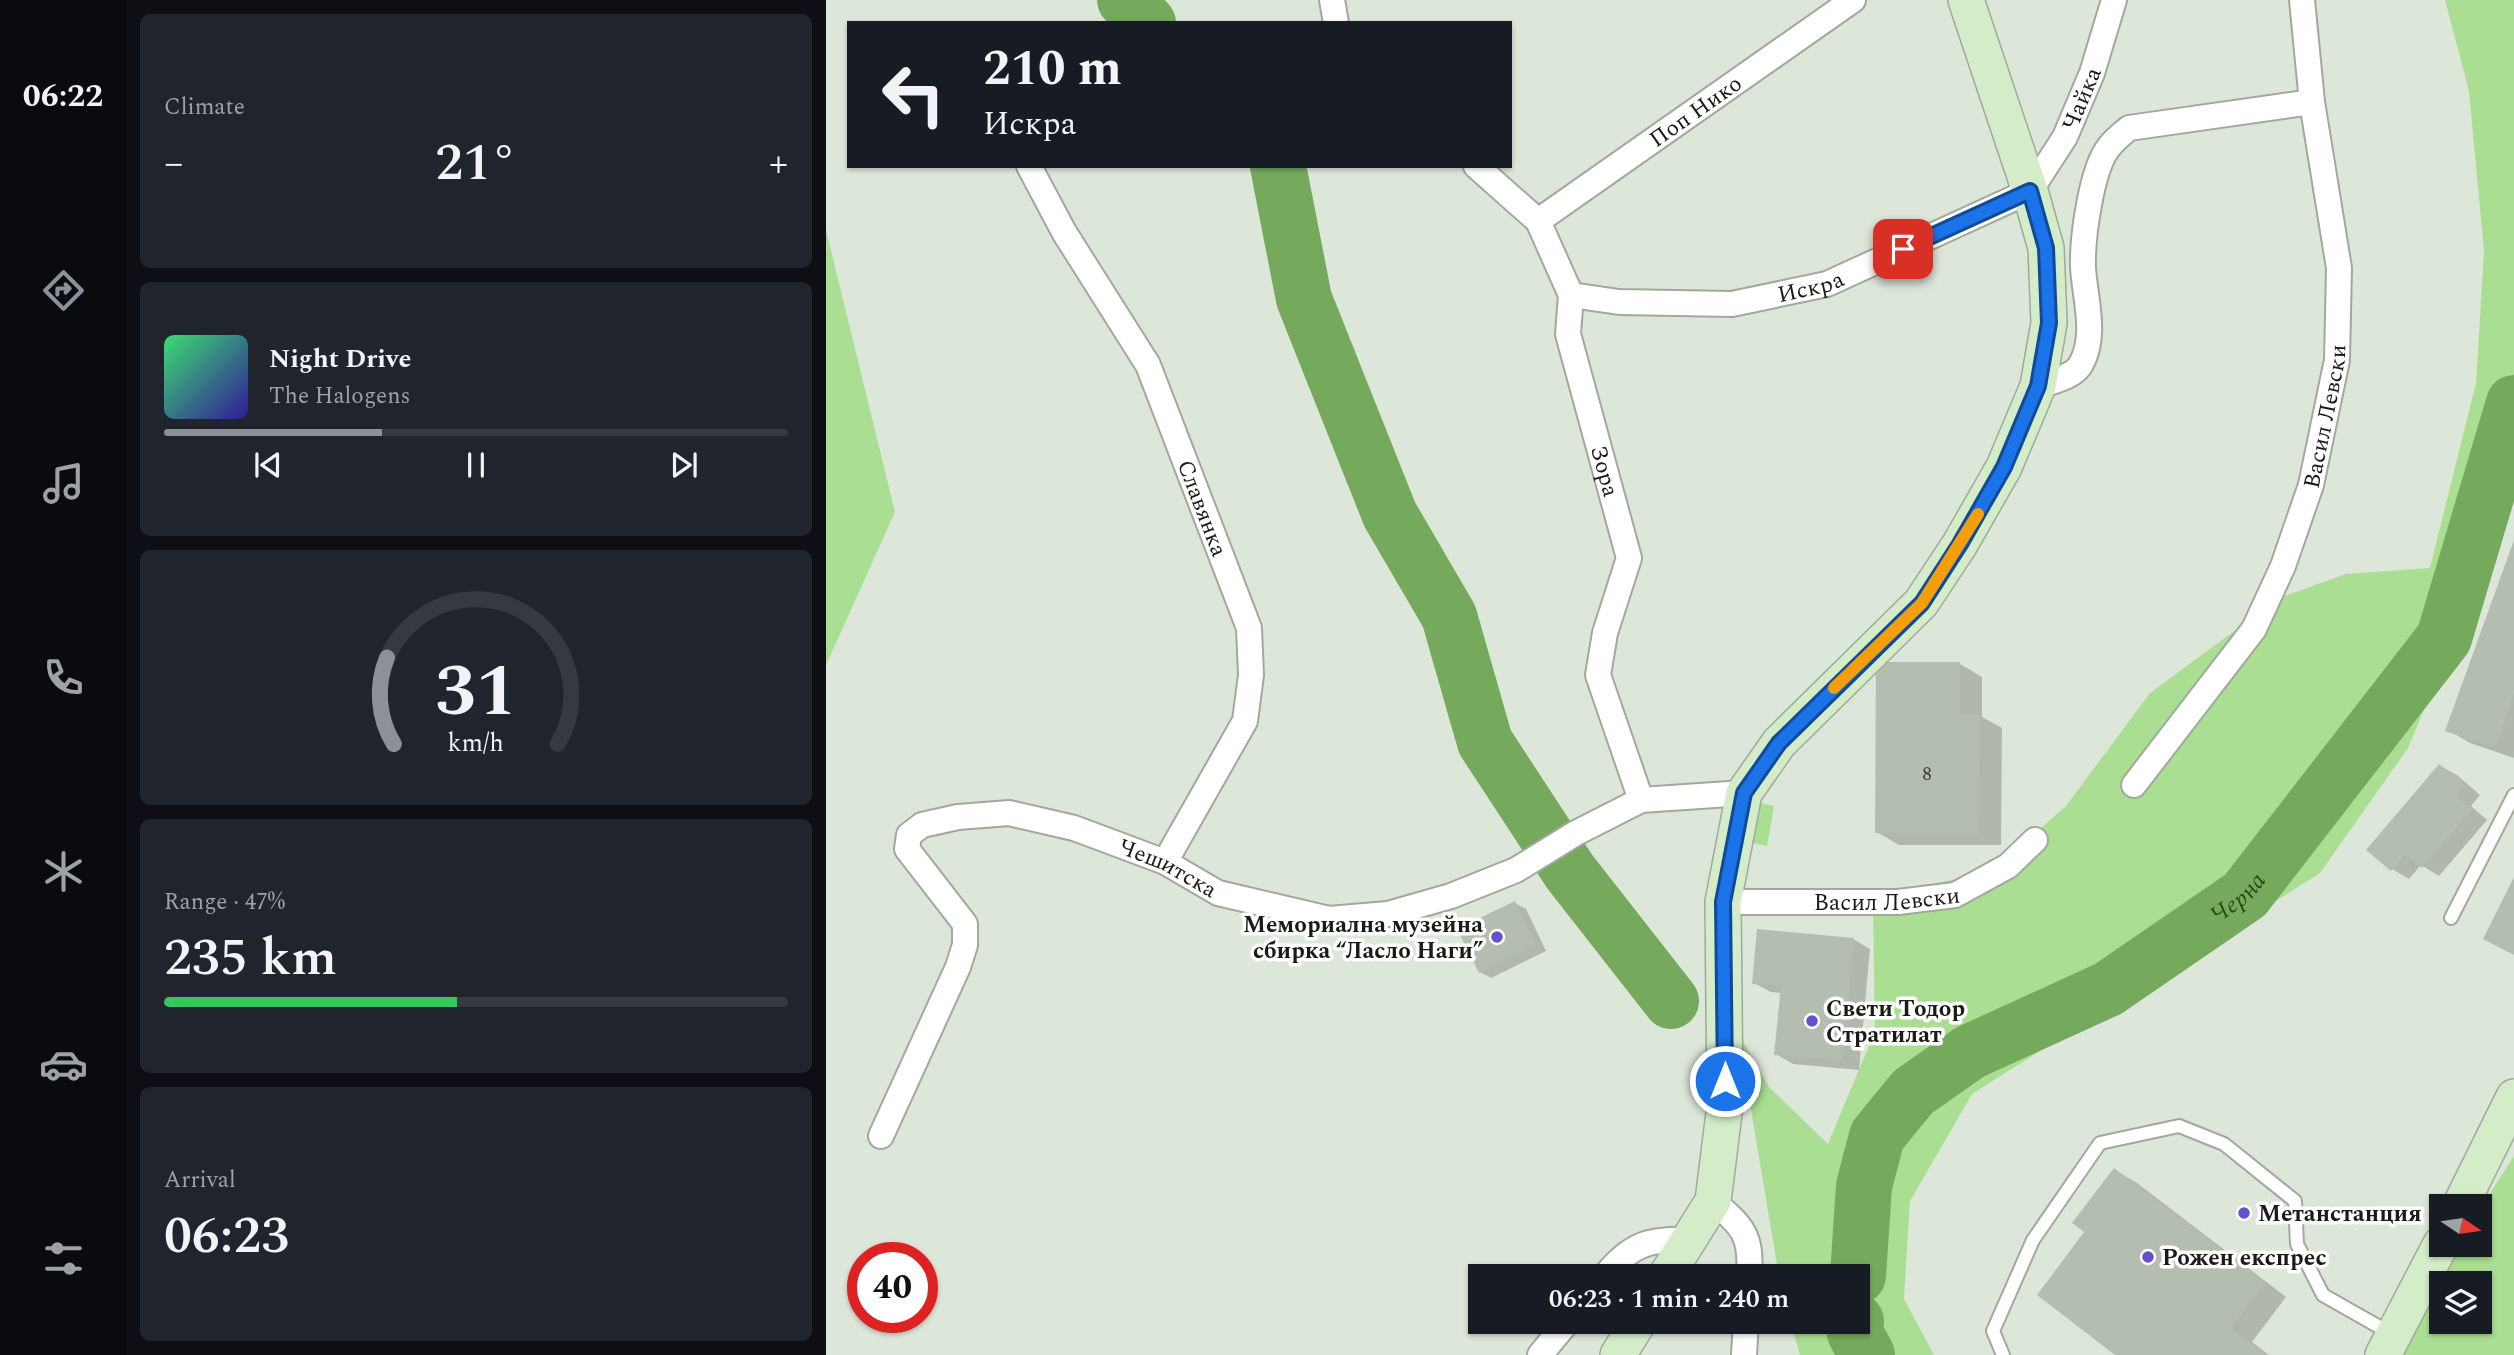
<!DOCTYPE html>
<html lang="en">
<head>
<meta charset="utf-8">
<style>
  :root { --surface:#171b24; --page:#20242c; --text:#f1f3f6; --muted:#9ea1a6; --line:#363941; --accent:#8c9099 }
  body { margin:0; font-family:Spectral,serif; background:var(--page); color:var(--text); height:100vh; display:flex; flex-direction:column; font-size:26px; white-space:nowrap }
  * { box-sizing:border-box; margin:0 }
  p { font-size:23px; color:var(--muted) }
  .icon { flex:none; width:38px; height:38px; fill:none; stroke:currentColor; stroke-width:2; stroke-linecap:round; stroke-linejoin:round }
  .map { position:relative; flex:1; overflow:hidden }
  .panel { display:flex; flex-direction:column; gap:14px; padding:14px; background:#0d0f14; width:700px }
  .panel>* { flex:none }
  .guide { position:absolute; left:21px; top:21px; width:665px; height:147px; border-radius:0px; box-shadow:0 2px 5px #0004; background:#171b24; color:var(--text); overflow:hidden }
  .needle { width:46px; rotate:103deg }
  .fabs { position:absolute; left:1603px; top:1194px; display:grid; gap:14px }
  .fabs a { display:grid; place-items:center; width:63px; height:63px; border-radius:0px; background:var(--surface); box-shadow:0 2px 5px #0004; font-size:35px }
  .speed { position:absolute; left:21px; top:1242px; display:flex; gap:14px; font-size:35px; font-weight:700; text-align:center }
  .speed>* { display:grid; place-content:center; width:91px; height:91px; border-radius:50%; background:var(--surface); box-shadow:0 2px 5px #0004; line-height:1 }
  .speed .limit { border:10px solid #d22; background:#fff; color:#111 }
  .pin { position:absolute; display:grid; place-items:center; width:60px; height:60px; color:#fff; margin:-30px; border-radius:14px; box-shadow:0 4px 10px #0006 }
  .me { position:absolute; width:77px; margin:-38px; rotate:0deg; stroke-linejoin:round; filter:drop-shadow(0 0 5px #0008) }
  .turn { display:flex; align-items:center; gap:24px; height:147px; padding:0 21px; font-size:32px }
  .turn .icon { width:91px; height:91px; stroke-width:2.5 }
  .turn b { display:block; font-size:49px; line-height:60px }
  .big { font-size:52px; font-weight:600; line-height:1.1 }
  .panel .card { flex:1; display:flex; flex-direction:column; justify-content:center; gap:10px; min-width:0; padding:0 24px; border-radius:10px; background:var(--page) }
  .panel .dial { align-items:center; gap:0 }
  .dial svg { height:182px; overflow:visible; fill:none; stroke:var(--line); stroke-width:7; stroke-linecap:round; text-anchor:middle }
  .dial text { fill:var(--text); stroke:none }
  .song { display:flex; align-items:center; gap:21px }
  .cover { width:84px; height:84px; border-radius:10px; background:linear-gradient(135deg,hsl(140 70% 55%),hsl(250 70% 35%)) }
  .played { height:7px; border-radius:4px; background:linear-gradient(90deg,var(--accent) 35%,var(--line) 35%) }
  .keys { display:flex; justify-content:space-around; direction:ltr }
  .heat { display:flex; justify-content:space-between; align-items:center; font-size:38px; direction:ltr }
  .charge { height:10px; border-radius:5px; background:linear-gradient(90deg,#34c759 47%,var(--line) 0) }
  .trip { position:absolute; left:642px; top:1264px; width:402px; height:70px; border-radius:0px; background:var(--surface); box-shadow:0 2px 5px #0004; font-weight:600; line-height:70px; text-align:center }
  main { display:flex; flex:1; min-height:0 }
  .tab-bar { display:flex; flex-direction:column; width:126px; justify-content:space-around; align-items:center; background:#090b0e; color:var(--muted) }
  .tab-bar .icon { width:49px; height:49px }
  .tab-bar .selected { color:var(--accent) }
  .tab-bar b { font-size:32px; color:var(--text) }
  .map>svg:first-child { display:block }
</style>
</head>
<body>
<main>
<nav class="tab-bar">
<b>06:22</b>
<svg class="icon selected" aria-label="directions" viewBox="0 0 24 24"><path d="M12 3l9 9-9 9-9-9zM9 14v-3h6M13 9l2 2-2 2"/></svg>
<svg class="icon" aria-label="music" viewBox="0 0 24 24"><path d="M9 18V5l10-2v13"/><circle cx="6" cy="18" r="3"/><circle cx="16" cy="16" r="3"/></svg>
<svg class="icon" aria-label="phone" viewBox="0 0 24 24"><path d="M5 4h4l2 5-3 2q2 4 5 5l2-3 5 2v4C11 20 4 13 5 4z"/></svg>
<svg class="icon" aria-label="climate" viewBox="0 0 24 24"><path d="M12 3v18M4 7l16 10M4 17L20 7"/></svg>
<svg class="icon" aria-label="car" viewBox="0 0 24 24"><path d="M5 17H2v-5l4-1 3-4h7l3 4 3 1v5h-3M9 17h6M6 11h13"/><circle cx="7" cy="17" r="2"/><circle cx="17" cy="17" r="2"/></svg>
<svg class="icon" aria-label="filters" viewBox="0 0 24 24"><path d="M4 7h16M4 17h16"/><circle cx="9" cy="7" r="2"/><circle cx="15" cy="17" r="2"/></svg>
</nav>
<section class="panel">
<div class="card"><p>Climate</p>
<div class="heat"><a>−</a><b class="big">21°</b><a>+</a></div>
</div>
<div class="card">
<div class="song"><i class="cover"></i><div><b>Night Drive</b><p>The Halogens</p></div></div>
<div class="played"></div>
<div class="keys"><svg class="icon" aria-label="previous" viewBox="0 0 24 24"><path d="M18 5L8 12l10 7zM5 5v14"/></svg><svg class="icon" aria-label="pause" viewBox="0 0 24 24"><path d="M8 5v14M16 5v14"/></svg><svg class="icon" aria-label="next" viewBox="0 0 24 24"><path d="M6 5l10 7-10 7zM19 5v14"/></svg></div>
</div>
<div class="card dial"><svg viewBox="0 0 100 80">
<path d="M14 69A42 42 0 1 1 86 69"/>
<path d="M14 69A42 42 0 0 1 11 31" stroke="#8c9099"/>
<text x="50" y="56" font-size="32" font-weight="700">31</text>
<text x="50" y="72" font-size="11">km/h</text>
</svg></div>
<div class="card"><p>Range · 47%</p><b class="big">235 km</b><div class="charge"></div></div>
<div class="card"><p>Arrival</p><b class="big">06:23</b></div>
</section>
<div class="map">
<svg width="1688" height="1355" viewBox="0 0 1688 1355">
  <rect width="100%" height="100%" fill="#dde7d9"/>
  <path fill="#aade92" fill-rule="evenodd" d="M 1619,0 L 1688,0 L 1688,495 L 1582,748 L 1494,873 L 1146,1094 L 1084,1201 L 1078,1299 L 1108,1355 L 974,1355 L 964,1321 L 1032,1321 L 1032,1276 L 953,1276 L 912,1033 L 943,1087 L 1002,1144 L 1049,1031 L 1047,896 L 1165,872 L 1240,806 L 1324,693 L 1453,598 L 1520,574 L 1604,568 L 1650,383 L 1658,251 L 1643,91 Z
    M 0,230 L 69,512 L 0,665 Z
    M 918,800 L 948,806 L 941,846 L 911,840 Z
    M 1688,1156 L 1688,1355 L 1574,1355 L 1633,1244 L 1654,1244 L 1654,1209 ZM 1615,1283 L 1654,1283 L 1654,1321 L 1615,1321 Z"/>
  <path fill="#0003" d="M 1688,544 L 1688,758 L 1644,743 L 1622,730 Z
    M 1134,664 L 1156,677 L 1156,717 L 1176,728 L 1175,845 L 1073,845 L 1051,832 Z
    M 1614,766 L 1631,775 L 1654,795 L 1645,806 L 1661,820 L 1613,876 L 1595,865 L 1583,879 L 1566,869 L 1543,849 Z
    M 689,903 L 700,909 L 720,951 L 665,978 L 654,972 Z
    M 1027,939 L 1044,949 L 1033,1070 L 967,1064 L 950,1054 L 956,993 L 945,992 L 928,983 Z
    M 1289,1170 L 1311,1183 L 1460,1297 L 1426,1342 L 1443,1355 L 1292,1355 L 1260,1232 Z"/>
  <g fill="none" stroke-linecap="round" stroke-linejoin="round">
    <g stroke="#75a95c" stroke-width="56">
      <path d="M 299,0 L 322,23"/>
      <path d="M 452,166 L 478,299 L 564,515 L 623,616 L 659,742 L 744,872 L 845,1001"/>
      <path id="s1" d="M 1032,1276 L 1038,1186 L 1051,1136 L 1087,1092 L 1144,1052 L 1282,989 L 1419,895 L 1618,638 L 1688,403"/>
      <path d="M 1030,1321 L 1029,1333 L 1041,1355"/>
    </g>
  </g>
  <path fill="#b4beb0" d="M 1688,540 L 1688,694 L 1669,748 L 1619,731 Z
    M 1050,662 L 1134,662 L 1134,714 L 1154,714 L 1153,833 L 1049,833 Z
    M 1613,764 L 1638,784 L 1629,795 L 1646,809 L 1596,868 L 1579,854 L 1565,871 L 1540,850 Z
    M 1688,877 L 1688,955 L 1657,939 Z
    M 689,901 L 710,945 L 653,973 L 631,929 Z
    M 931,929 L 1028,938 L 1016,1061 L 948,1055 L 955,986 L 926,984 Z
    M 1288,1168 L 1439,1283 L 1404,1328 L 1440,1355 L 1289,1355 L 1211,1295 L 1258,1232 L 1246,1223 Z"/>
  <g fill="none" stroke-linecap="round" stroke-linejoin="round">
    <defs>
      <path id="lane" d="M 1625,918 L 1688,795
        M 1177,1355 L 1167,1331 L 1207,1240 L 1274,1143 L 1353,1126 L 1398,1144 L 1469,1201 L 1471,1244 L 1497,1295 L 1564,1333"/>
      <g id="street">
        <path d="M 506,0 L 510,23"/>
        <path id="s2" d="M 203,166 L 238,232 L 322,365 L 423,628 L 425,675 L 419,721 L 339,862"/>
        <path id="s3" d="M 650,166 L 712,221 L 745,295 L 742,334 L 803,558 L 779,633 L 772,675 L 815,800"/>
        <path id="s4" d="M 712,221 L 1027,0"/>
        <path id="s5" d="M 745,295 L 793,302 L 906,304 L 1001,284 L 1204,191 L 1239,137 L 1266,73 L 1288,0"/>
        <path d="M 1212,386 C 1225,382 1248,377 1255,364 C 1271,336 1259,298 1257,268 C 1256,240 1265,169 1283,147 C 1288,140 1296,134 1303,128 L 1486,102"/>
        <path id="s6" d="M 1308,785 L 1428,629 L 1457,566 L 1485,485 L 1511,360 L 1513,268 L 1486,102 L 1476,0"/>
        <path id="s7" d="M 897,902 L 1072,902 L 1129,895 L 1182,866 L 1209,840"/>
        <path id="s8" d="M 55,1136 L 132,967 L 139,945 L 139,924 L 81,849 L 83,835 L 96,825 L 132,817 L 183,813 L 248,828 L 339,862 L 392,893 L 503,919 L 562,914 L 625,896 L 690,870 L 750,833 L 815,800 L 918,793"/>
        <path d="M 887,1201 C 917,1227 926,1235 923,1276"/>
        <path d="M 779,1276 C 804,1245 823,1238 862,1240"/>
        <path d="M 714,1355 L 742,1321"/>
        <path d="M 918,1355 L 920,1321"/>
      </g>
      <path id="secondary" d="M 1634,1206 L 1688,1097
        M 840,1276 L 887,1201 L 899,1105 L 897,902 L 918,793 L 953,743 L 1095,603 L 1134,544 L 1178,467 L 1212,386 L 1223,323 L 1220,248 L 1204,191 L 1140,0
        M 792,1355 L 813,1321
        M 1557,1355 L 1615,1244"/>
    </defs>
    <use href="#lane" stroke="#a0a99c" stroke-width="16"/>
    <use href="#street" stroke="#a0a99c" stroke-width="28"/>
    <use href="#secondary" stroke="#a0a99c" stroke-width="38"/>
    <use href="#lane" stroke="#fff" stroke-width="12"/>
    <use href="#street" stroke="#fff" stroke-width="24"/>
    <use href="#secondary" stroke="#d4ecc8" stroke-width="35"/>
  </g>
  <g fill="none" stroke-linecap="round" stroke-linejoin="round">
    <defs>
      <path id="route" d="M 899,1081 L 897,902 L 918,793 L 953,743 L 1096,603 L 1134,544 L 1178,467 L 1212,386 L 1223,323 L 1220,248 L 1204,191 L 1077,249"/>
    </defs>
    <use href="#route" stroke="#114b97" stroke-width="18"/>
    <use href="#route" stroke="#1a73e8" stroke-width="12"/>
    <path stroke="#f59e0b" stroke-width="12" d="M 1008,688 L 1096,603 L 1152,514"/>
  </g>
  <g fill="#6651ca" stroke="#fff" stroke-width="2.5">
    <circle cx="671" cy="937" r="7"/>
    <circle cx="986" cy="1021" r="7"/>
    <circle cx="1418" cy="1213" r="7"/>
    <circle cx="1322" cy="1257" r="7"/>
  </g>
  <g text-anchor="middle" stroke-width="7" stroke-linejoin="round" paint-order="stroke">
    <g font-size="19" fill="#3f443c">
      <text x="1101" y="780">8</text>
    </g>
    <g font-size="23" fill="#181b16" stroke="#fff">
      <text dy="8" stroke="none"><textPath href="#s5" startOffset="588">Чайка</textPath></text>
      <text dy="8" stroke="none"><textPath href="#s4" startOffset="192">Поп Нико</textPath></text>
      <text dy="8" stroke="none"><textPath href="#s5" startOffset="242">Искра</textPath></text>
      <text dy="8" stroke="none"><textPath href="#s6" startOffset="422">Васил Левски</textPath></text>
      <text dy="8" stroke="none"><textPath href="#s3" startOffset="345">Зора</textPath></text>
      <text dy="8" stroke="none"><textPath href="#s2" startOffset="385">Славянка</textPath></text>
      <text dy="8" stroke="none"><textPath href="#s8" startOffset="612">Чешитска</textPath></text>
      <text dy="8" stroke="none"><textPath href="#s7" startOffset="164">Васил Левски</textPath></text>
    </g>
    <g font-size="23" font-weight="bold" fill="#181b16" stroke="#fff" text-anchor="start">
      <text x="657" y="932" text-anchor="end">Мемориална музейна<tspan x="657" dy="26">сбирка “Ласло Наги”</tspan></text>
      <text x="1000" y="1016">Свети Тодор<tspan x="1000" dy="26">Стратилат</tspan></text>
      <text x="1432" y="1221">Метанстанция</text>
      <text x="1336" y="1265">Рожен експрес</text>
    </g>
    <g font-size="24" font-style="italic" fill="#284a16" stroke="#fff">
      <text dy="8" stroke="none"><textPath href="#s1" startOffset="579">Черна</textPath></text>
    </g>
  </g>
</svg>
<div class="fabs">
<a><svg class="needle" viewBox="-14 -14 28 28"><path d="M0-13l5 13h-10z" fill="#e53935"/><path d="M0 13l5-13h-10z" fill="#9ea1a6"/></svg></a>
<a><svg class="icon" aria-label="layers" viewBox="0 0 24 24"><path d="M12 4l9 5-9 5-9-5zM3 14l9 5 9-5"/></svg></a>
</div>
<div class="speed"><div class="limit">40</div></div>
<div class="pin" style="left:1077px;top:249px;background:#d93025"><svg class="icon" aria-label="arrive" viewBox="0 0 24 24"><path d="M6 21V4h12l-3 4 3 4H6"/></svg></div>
<svg class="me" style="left:899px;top:1081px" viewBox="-20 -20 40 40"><circle r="17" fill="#1a73e8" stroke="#fff" stroke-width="3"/><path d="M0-11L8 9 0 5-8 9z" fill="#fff"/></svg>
<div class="trip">06:23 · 1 min · 240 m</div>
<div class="guide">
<div class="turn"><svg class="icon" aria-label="left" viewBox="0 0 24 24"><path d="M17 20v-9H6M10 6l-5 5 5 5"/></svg><div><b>210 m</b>Искра</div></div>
</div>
</div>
</main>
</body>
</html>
